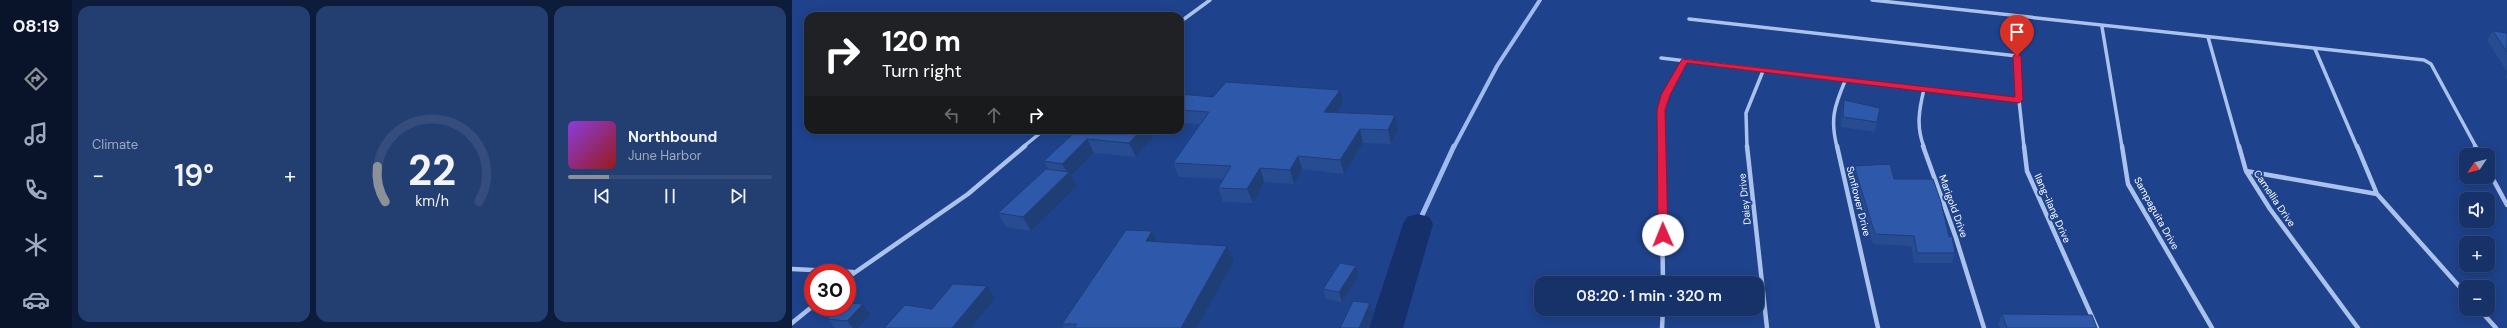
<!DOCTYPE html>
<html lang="en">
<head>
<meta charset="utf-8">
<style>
  :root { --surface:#163269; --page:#233e71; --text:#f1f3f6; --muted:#9eaac0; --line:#354d7d; --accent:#8c9099 }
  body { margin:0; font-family:"DM Sans",sans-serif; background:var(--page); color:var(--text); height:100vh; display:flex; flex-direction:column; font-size:15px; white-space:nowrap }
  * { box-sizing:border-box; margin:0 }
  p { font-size:13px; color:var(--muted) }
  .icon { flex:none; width:22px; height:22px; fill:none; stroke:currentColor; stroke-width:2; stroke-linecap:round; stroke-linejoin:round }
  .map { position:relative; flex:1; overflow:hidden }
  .sheet { display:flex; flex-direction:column; gap:6px; padding:6px; background:#0c1c3a; width:720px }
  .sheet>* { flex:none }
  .hud { position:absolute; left:12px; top:12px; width:380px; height:122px; border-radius:12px; box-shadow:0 2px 10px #0003,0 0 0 1px var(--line); background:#202124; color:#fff; overflow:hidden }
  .needle { width:26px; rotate:235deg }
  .fabs { position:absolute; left:1667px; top:148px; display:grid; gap:8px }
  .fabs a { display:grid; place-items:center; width:36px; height:36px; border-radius:8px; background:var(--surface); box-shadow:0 2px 10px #0003,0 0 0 1px var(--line); font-size:20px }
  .speed { position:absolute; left:12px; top:264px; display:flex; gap:8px; font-size:20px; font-weight:700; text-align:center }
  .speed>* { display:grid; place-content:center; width:52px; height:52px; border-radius:50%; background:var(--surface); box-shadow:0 2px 10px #0003,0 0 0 1px var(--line); line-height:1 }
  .speed .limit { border:6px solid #d22; background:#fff; color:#111 }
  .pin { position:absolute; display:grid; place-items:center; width:34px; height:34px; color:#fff; margin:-41px -17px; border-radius:50% 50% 50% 0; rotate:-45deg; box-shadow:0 0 4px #0007 }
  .pin .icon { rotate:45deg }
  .me { position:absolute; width:44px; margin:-22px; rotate:359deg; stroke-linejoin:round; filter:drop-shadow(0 0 3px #0008) }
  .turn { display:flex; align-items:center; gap:14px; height:84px; padding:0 12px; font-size:18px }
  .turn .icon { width:52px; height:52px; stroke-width:2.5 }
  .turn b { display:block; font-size:28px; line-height:34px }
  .lanes { display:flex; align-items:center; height:38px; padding:0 12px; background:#0003; justify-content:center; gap:20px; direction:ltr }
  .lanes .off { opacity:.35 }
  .big { font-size:30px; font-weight:600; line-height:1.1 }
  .sheet .card { flex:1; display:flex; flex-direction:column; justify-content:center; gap:6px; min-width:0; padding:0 14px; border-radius:12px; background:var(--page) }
  .sheet .dial { align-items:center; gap:0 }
  .dial svg { height:104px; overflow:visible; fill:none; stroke:var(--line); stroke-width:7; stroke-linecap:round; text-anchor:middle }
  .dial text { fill:var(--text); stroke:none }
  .song { display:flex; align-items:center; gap:12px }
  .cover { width:48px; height:48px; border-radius:6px; background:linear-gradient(135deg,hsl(270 70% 55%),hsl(0 70% 35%)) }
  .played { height:4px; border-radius:2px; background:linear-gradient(90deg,var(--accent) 20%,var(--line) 20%) }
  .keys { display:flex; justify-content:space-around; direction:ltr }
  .heat { display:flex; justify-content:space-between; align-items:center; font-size:22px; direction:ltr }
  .sheet .tiles { flex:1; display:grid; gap:6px; grid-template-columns:repeat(3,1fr) }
  .trip { position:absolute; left:742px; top:276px; width:230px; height:40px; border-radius:12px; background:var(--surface); box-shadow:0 2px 10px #0003,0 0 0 1px var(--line); font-weight:600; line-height:40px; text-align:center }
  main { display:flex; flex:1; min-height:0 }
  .dock { display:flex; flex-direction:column; width:72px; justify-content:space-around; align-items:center; background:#09142a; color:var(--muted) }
  .dock .icon { width:28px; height:28px }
  .dock .on { color:var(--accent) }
  .dock b { font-size:18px; color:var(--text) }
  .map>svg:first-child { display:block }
</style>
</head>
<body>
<main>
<nav class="dock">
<b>08:19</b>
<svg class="icon on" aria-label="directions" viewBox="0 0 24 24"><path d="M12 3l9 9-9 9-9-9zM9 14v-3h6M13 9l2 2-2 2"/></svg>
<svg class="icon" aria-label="music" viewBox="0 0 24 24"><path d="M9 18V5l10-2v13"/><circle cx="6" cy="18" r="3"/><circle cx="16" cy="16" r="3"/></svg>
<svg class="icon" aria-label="phone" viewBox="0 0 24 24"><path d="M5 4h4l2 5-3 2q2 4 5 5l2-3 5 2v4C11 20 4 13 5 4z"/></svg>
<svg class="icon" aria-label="climate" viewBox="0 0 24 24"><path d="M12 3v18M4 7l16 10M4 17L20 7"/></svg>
<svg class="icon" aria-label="car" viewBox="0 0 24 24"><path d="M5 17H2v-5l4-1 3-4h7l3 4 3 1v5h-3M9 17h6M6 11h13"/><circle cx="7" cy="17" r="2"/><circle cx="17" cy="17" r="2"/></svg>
</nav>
<section class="sheet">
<div class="tiles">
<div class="card"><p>Climate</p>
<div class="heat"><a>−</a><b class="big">19°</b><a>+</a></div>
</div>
<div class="card dial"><svg viewBox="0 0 100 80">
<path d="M14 69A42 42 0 1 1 86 69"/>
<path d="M14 69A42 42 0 0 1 8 42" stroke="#8c9099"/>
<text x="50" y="56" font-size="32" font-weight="700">22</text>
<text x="50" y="72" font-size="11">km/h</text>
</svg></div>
<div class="card">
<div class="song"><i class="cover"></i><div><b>Northbound</b><p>June Harbor</p></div></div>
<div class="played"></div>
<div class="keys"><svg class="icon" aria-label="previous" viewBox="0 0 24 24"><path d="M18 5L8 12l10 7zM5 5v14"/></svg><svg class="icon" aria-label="pause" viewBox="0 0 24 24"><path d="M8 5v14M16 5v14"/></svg><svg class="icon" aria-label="next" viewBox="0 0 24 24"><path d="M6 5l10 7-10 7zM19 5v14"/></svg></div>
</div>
</div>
</section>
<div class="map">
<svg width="1715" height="328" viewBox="0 0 1715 328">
  <rect width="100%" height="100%" fill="#1e428c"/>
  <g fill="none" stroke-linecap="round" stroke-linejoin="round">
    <path stroke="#9fbbee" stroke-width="4" d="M 662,147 L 705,66 L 748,0"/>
    <path stroke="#9fbbee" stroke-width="5" d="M 626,224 L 662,146"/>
    <path fill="#15306b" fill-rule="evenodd" d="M 626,214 L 637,217 L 641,224 L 611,328 L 577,328 L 611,224 L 615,217 Z"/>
    <path stroke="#abc2ec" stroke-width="3.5" d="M 1080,0 L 1632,60 L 1639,64 L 1684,147
      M 1223,16 L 1227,100 L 1232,147
      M 897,19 L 1225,56
      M 388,22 L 418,0
      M 1310,27 L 1330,147
      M 1416,37 L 1447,147
      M 1523,49 L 1565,147
      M 869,58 L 1227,100
      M 231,147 L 252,130
      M 869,147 L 869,110 L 874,95 L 892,61
      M 955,147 L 954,113 L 971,71
      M 1045,147 C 1038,120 1042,107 1053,81
      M 1132,147 C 1124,127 1127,110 1132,89"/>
    <path stroke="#abc2ec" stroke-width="4.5" d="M 869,146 L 871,283
      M 955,146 L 975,328
      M 1045,146 L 1086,328
      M 1131,146 L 1164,238 L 1192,328
      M 1232,146 L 1235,171 L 1305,328
      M 1330,146 L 1336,184 L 1420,328
      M 1447,146 L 1454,171 L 1478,209 L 1566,328
      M 1565,146 L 1585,194 L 1674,294
      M 1683,146 L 1688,155
      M 1696,170 L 1715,205
      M 1454,171 L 1585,194
      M 0,269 L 61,272
      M 55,278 L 176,194 L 233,146
      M 1687,309 L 1704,328
      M 0,323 L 21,306
      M 870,328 L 871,309"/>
  </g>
  <path fill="#284c91" d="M 1701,31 L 1715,33 L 1715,72 L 1695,40 Z
    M 1715,73 L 1715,80 L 1713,77 Z
    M 388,94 L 421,97 L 551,103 L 545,112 L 606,129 L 599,144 L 571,143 L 552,174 L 510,169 L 502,184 L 472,182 L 461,203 L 431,202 L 426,188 L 431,179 L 387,177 L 381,163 L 408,124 L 388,123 Z
    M 1052,100 L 1088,108 L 1083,132 L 1049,127 L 1050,110 Z
    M 285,130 L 367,130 L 344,157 L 302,153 L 279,176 L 285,186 L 239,231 L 214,227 L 206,213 L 256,169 L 252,161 Z
    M 1062,166 L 1102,179 L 1157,237 L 1163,253 L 1160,263 L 1122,263 L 1119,246 L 1081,244 L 1060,176 Z
    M 365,242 L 442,261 L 405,328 L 272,328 L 270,324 Z
    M 564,266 L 567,276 L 550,302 L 534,299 L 531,289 Z
    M 71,304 L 79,314 L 66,328 L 43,328 L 35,319 Z
    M 1210,314 L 1305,328 L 1208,328 L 1206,324 Z"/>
  <path fill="#203e76" d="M 548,90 L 551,103 L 536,125 L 532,112 Z
    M 603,115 L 606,129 L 599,144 L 596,130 Z
    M 568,129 L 571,143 L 552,174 L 548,160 Z
    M 349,130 L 367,130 L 344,157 L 337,143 Z
    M 295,139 L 302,153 L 279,176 L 285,186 L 239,231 L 231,217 L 276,174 L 270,164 Z
    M 506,156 L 510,169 L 502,184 L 498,170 Z
    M 468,168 L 472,182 L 461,203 L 455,189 Z
    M 360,231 L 367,247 L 354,241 Z
    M 435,246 L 442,261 L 405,328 L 389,328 Z
    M 564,266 L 567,276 L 550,302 L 547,292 Z
    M 195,286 L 203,298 L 179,328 L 160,328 Z
    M 578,303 L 581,313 L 575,328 L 567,328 Z
    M 71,304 L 79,314 L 66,328 L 61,328 L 55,321 Z"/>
  <path fill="#2e58a9" stroke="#203e76" d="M 1701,31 L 1715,33 L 1715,52 Z
    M 434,82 L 548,90 L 532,112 L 603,115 L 596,130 L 568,129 L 548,160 L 506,156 L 498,170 L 468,168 L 455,189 L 426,188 L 439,166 L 381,163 L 417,112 L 388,110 L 388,94 L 421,97 Z
    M 1052,100 L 1088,108 L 1085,122 L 1051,117 Z
    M 285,130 L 349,130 L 337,143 L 295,139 L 270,164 L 252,161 Z
    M 1098,164 L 1102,179 L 1141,179 L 1149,202 L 1157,237 L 1160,236 L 1163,253 L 1125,253 L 1122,236 L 1083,234 L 1062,166 Z
    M 254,169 L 277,172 L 231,217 L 206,213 Z
    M 334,230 L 360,231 L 354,241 L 435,246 L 389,328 L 282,328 L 285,324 L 270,324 Z
    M 548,263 L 564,266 L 547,292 L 531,289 Z
    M 161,284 L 195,286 L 160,328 L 92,328 L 113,305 L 140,309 Z
    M 561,301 L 578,303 L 567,328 L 548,328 Z
    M 55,303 L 71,304 L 55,321 L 35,319 L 47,307 L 55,307 Z
    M 1210,314 L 1300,315 L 1305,328 L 1215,328 Z"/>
  <path fill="#e11d48" stroke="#92132f" d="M 1225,53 L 1229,56 L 1231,100 L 1227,103 L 895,63 L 878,95 L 873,110 L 876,235 L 871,239 L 866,235 L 865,110 L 869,95 L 890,59 L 1223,97 L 1221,56 Z"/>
  <g text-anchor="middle" stroke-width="4" stroke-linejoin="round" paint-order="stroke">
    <g font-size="10" fill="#fff" stroke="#1e428c">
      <text transform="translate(1483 198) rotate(56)" y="4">Camellia Drive</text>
      <text transform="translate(952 199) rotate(-96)" y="4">Daisy Drive</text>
      <text transform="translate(1067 201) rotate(76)" y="4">Sunflower Drive</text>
      <text transform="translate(1162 206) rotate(70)" y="4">Marigold Drive</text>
      <text transform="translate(1261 208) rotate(66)" y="4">Ilang-ilang Drive</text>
      <text transform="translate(1365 213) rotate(61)" y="4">Sampaguita Drive</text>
    </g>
  </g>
</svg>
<div class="fabs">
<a><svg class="needle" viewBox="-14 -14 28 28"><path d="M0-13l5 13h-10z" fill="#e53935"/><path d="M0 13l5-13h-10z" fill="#9eaac0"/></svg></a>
<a><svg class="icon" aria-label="sound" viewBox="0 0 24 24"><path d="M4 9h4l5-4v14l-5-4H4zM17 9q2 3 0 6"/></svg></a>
<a>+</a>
<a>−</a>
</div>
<div class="speed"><div class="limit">30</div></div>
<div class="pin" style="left:1225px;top:56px;background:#d93025"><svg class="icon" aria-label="arrive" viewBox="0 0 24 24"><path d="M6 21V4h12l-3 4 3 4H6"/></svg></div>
<svg class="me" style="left:871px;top:235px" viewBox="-20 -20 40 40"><circle r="19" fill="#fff"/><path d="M0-13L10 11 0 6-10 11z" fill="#e11d48"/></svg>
<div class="trip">08:20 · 1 min · 320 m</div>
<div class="hud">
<div class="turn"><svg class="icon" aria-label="right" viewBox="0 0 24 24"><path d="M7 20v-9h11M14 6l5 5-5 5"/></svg><div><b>120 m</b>Turn right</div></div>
<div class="lanes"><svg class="icon off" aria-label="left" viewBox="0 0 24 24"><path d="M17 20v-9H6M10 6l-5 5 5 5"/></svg><svg class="icon off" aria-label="ahead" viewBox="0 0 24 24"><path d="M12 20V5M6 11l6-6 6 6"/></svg><svg class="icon" aria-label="right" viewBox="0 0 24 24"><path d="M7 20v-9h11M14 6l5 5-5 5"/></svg></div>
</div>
</div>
</main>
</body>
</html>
